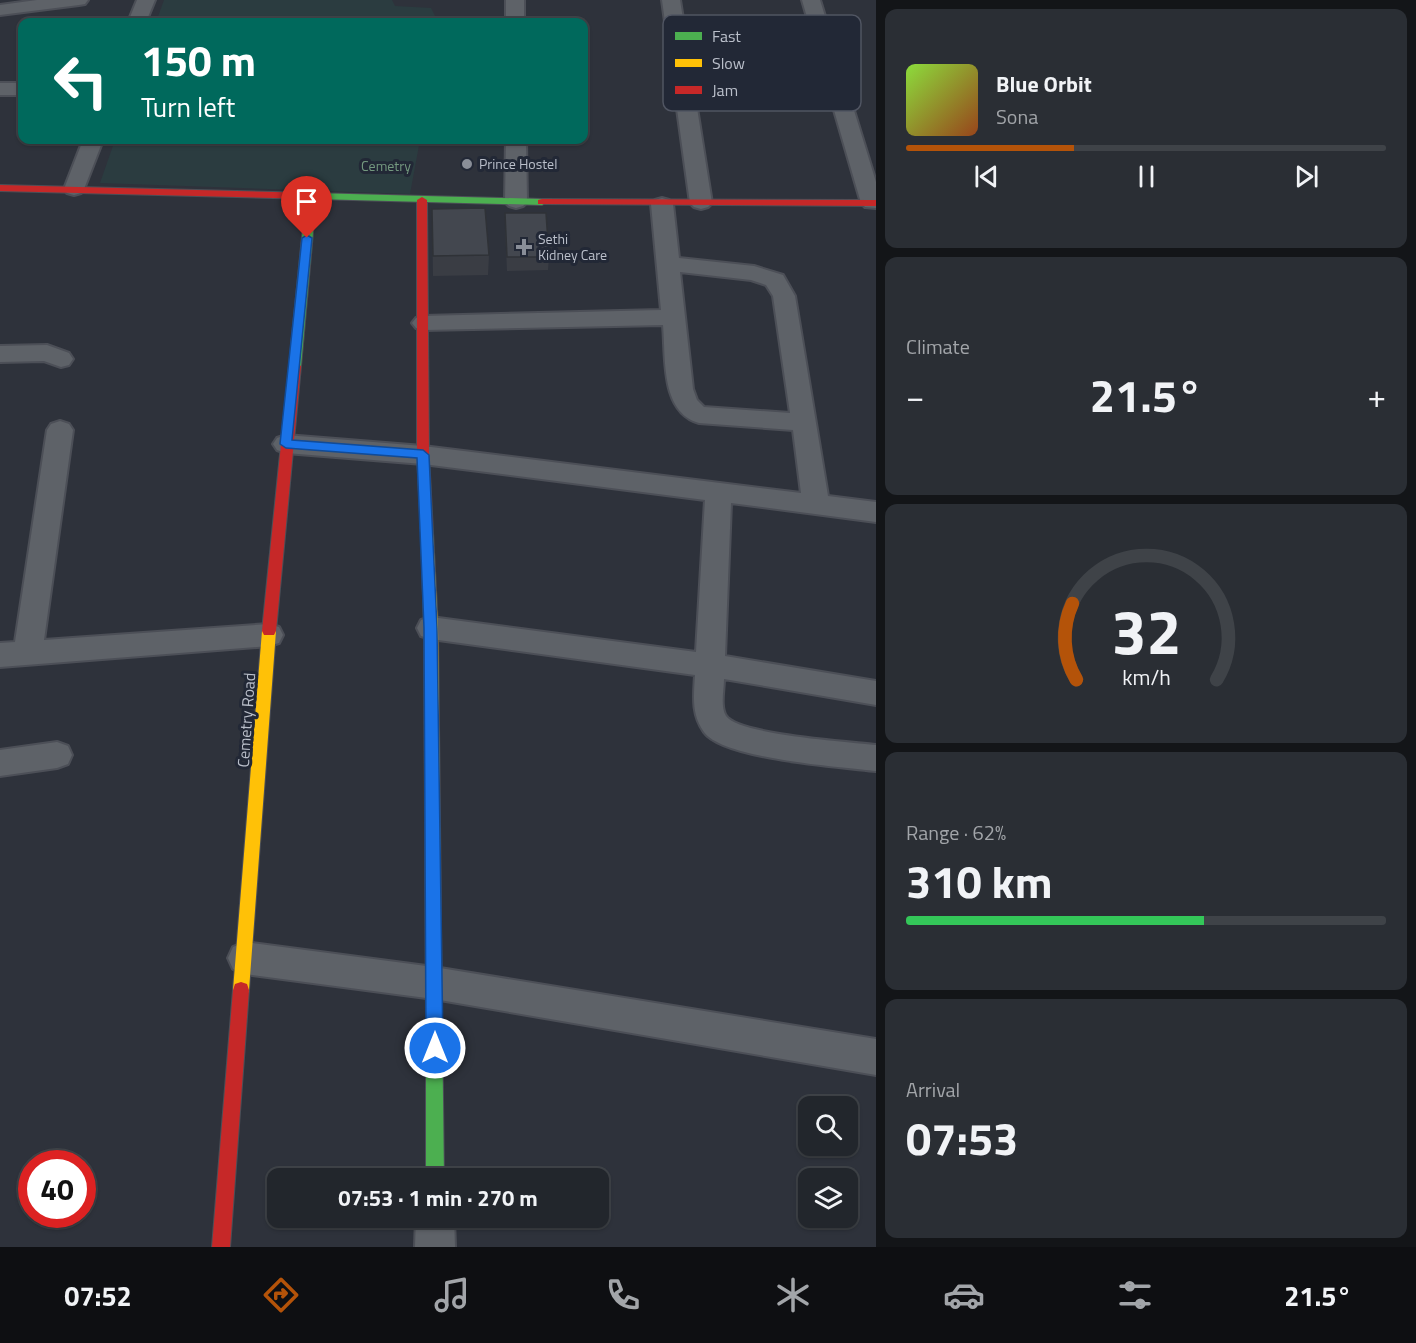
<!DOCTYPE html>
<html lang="en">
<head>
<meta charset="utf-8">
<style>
  :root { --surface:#22262c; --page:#2a2e34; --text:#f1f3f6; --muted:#a2a5a9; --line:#3f4348; --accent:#b45309 }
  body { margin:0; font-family:"Titillium Web",sans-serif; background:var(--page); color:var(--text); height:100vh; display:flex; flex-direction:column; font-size:22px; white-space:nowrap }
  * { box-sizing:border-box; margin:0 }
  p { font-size:20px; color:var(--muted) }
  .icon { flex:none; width:33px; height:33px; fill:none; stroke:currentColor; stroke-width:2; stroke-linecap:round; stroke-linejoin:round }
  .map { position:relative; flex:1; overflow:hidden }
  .panel { display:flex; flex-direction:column; gap:9px; padding:9px; background:#131518; width:540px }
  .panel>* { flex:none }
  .banner { position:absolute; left:18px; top:18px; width:570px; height:126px; border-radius:12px; box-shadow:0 2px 4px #0004,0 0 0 2px var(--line); background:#00695c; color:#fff; overflow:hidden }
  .tools { position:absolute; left:798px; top:1096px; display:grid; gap:12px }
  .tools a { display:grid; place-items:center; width:60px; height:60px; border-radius:12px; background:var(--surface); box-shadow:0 2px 4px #0004,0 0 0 2px var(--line); font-size:30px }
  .speed { position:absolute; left:18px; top:1150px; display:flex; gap:12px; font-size:30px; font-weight:700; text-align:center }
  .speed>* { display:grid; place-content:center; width:78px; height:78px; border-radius:50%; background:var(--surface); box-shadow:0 2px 4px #0004,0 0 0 2px var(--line); line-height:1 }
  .speed .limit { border:9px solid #d22; background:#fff; color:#111 }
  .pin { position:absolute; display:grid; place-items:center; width:51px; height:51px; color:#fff; margin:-62px -26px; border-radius:50% 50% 50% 0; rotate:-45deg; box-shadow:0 0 6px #0007 }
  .pin .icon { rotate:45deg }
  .me { position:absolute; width:66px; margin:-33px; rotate:0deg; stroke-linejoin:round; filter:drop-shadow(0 0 4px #0008) }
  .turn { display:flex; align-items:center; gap:21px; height:126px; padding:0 24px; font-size:27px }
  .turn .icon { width:78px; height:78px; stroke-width:2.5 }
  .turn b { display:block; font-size:42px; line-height:51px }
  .big { font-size:45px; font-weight:700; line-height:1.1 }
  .panel .card { flex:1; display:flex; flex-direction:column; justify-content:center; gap:9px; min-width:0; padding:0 21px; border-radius:12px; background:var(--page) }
  .panel .dial { align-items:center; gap:0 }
  .dial svg { height:156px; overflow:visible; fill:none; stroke:var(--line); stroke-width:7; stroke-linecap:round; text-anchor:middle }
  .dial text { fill:var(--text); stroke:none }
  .song { display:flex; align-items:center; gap:18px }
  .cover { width:72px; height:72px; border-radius:9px; background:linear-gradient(135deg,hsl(90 70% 55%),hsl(20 70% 35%)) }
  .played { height:6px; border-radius:3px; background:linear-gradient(90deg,var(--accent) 35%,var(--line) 35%) }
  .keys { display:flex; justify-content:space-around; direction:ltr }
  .heat { display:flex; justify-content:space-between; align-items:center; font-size:33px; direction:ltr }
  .charge { height:9px; border-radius:4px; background:linear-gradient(90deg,#34c759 62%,var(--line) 0) }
  .trip { position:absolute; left:267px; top:1168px; width:342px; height:60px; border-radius:12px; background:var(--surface); box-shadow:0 2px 4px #0004,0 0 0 2px var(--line); font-weight:700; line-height:60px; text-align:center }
  .tabs { display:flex; height:96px; justify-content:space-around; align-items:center; background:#0e0f12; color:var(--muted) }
  .tabs .icon { width:42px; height:42px }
  .tabs .active { color:var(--accent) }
  .tabs b { font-size:27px; color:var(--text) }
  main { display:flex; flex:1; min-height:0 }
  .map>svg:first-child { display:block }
</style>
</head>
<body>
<main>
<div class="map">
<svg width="876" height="1247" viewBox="0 0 876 1247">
  <rect width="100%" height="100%" fill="#2e323b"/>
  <path fill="#2b3c40" d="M 164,0 L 392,0 L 395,6 L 431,8 L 438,22 L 156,22 Z
    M 115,140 L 420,140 L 410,194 L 100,183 Z"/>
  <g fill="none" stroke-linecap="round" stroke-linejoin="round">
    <defs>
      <path id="street" d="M 37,0 L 88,0 L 85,4 L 79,5 L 0,15 L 0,5 Z
        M 137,0 L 155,0 L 146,22 L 128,22 Z
        M 506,0 L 524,0 L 524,22 L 506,22 Z
        M 662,0 L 680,0 L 712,203 L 708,207 L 701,209 L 694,207 L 690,203 Z
        M 802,0 L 820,0 L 876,182 L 876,208 L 865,207 L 861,203 Z
        M 0,83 L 22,83 L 22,95 L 0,95 Z
        M 83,140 L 103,140 L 84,189 L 81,193 L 74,195 L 67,193 L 64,189 Z
        M 506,140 L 526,140 L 527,202 L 523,206 L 516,208 L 509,206 L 505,202 Z
        M 662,198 L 669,200 L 673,204 L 679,258 L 754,266 L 783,275 L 795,296 L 828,496 L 876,502 L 876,522 L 731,503 L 725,656 L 876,681 L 876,705 L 724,679 C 724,690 720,706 726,716 C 739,735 850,742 876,745 L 876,771 C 842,767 723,759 704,732 C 691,714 694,695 695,675 L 431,639 L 421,636 L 417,628 L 421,620 L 431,617 L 696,652 L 705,500 L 423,464 L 286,453 L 277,450 L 273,444 L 277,438 L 286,435 L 423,446 L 801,493 L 793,430 L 699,423 C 660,412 666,357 663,325 L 424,330 L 416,328 L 412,323 L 416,318 L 424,316 L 661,310 L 651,204 L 655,200 ZM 680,272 L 751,280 L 766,285 L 773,296 L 790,413 L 704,407 L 697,400 L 693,389 Z
        M 47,345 L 69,353 L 73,359 L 69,365 L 61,367 L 44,361 L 0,362 L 0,346 Z
        M 60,421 L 69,424 L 73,430 L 44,640 L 269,624 L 279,627 L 283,635 L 279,643 L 269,646 L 0,667 L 0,643 L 15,642 L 47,430 L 51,424 Z
        M 57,742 L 68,746 L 72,755 L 68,764 L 57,768 L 0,776 L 0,750 Z
        M 245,942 L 434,967 L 876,1039 L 876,1075 L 434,999 L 245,974 L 233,969 L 228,958 L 233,947 Z
        M 416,1218 L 454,1218 L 455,1247 L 415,1247 Z"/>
      <path id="fast" d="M 312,193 L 542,199 L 547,202 L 542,205 L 316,199 L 301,366 L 295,370 L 289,366 L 306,197 Z
        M 434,1009 L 440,1011 L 442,1017 L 444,1179 L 426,1179 L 426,1017 L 428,1011 Z"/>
      <path id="slow" d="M 427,528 L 433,533 L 438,628 L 442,1017 L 440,1023 L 434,1025 L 428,1023 L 426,1017 L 424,628 L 421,533 Z
        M 269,626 L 274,627 L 276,631 L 249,990 L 247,996 L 241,998 L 235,996 L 233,990 L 262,631 L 264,627 Z"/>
      <path id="jam" d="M 0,185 L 312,193 L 317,196 L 312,199 L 0,191 Z
        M 422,197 L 427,200 L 429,455 L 433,533 L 427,538 L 421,533 L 417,455 L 417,200 Z
        M 542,199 L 876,200 L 876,206 L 538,204 L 538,200 Z
        M 295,362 L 301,366 L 276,631 L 274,635 L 264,635 L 262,631 L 289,366 Z
        M 241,982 L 247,984 L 249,990 L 230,1247 L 212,1247 L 233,990 L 235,984 Z"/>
    </defs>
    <use href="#street" stroke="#4c4f57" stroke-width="4"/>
    <use href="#fast" stroke="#4c4f57" stroke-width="2"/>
    <use href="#slow" stroke="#4c4f57" stroke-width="2"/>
    <use href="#jam" stroke="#4c4f57" stroke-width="2"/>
    <use href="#street" fill="#5e6268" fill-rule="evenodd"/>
    <use href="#fast" fill="#4caf50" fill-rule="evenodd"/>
    <use href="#slow" fill="#ffc107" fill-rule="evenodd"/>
    <use href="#jam" fill="#c62828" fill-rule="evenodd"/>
  </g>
  <path fill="#3a3d44" d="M 432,209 L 489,255 L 488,275 L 433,276 Z
    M 505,213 L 549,257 L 548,270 L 507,271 L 505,226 Z"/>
  <path fill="#43474f" stroke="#2f3237" stroke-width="1.5" d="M 485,208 L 489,255 L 433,256 L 432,209 Z
    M 505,213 L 546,213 L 549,257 L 507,257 Z"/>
  <path fill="#1a73e8" stroke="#114b97" stroke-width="1.5" d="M 307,235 L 312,238 L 292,440 L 423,450 L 429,455 L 437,628 L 443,1048 L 441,1054 L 435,1057 L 428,1054 L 426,1048 L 424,628 L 417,458 L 286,448 L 280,444 L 302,238 Z"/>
  <g fill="#898e98" stroke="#222836" stroke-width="2">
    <circle cx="467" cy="164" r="6"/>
    <path d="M521 238h6v6h6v6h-6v6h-6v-6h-6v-6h6z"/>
  </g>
  <g text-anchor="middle" stroke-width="6" stroke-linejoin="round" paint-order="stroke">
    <g font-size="14" fill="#babfca" stroke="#222836" text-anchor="start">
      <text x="479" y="169">Prince Hostel</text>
      <text x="538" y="244">Sethi<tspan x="538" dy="16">Kidney Care</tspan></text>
    </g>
    <g font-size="14" fill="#74997f" stroke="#222836">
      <text x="386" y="171">Cemetry</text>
    </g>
    <g font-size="16" fill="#babfca" stroke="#222836">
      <text transform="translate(246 720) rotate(-86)" y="6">Cemetry Road</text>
    </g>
  </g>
  <rect x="663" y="15" width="198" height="96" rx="9" fill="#222836" stroke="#505562" stroke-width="1.5"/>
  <rect x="675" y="32" width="27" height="8" fill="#4caf50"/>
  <rect x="675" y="59" width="27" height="8" fill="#ffc107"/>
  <rect x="675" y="86" width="27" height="8" fill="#c62828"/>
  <g font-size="16" fill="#babfca">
    <text x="712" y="42">Fast</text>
    <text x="712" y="69">Slow</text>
    <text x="712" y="96">Jam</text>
  </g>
</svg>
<div class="tools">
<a><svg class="icon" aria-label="search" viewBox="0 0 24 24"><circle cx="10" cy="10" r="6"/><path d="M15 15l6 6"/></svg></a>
<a><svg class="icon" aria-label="layers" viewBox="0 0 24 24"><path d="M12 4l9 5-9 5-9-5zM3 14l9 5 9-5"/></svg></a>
</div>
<div class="speed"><div class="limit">40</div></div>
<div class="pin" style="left:307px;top:238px;background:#d93025"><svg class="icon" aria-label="arrive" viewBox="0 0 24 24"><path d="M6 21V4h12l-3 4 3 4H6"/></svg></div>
<svg class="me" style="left:435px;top:1048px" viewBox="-20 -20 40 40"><circle r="17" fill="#1a73e8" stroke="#fff" stroke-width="3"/><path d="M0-11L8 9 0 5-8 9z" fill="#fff"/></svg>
<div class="trip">07:53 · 1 min · 270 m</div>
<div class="banner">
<div class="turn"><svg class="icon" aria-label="left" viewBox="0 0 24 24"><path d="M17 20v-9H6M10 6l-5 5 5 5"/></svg><div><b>150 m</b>Turn left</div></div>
</div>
</div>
<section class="panel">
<div class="card">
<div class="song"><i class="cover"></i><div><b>Blue Orbit</b><p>Sona</p></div></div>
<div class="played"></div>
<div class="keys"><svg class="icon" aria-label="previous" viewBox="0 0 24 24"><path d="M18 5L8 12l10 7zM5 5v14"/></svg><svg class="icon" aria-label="pause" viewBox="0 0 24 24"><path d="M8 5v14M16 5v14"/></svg><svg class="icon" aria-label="next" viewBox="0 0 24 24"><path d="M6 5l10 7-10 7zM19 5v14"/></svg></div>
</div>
<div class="card"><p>Climate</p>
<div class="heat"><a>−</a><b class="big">21.5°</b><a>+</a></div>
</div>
<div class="card dial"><svg viewBox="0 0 100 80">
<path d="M14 69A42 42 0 1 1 86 69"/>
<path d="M14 69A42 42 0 0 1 12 30" stroke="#b45309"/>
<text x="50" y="56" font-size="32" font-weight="700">32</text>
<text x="50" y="72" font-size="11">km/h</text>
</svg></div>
<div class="card"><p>Range · 62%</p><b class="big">310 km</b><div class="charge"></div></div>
<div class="card"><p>Arrival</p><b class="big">07:53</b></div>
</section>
</main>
<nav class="tabs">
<b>07:52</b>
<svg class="icon active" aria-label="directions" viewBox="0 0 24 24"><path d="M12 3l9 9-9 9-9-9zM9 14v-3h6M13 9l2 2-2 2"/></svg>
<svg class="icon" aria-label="music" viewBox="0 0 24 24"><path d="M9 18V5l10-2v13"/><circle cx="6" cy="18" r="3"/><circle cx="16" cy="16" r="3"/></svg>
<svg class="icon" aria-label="phone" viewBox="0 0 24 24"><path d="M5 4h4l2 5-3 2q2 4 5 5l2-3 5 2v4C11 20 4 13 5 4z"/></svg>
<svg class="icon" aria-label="climate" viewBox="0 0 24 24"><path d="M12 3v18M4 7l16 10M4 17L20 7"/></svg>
<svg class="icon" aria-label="car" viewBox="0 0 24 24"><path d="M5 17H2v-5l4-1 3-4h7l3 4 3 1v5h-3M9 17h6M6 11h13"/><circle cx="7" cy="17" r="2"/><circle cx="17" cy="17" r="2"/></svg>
<svg class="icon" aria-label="filters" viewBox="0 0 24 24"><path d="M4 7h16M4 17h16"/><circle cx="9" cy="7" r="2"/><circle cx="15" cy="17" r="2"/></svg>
<b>21.5°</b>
</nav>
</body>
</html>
